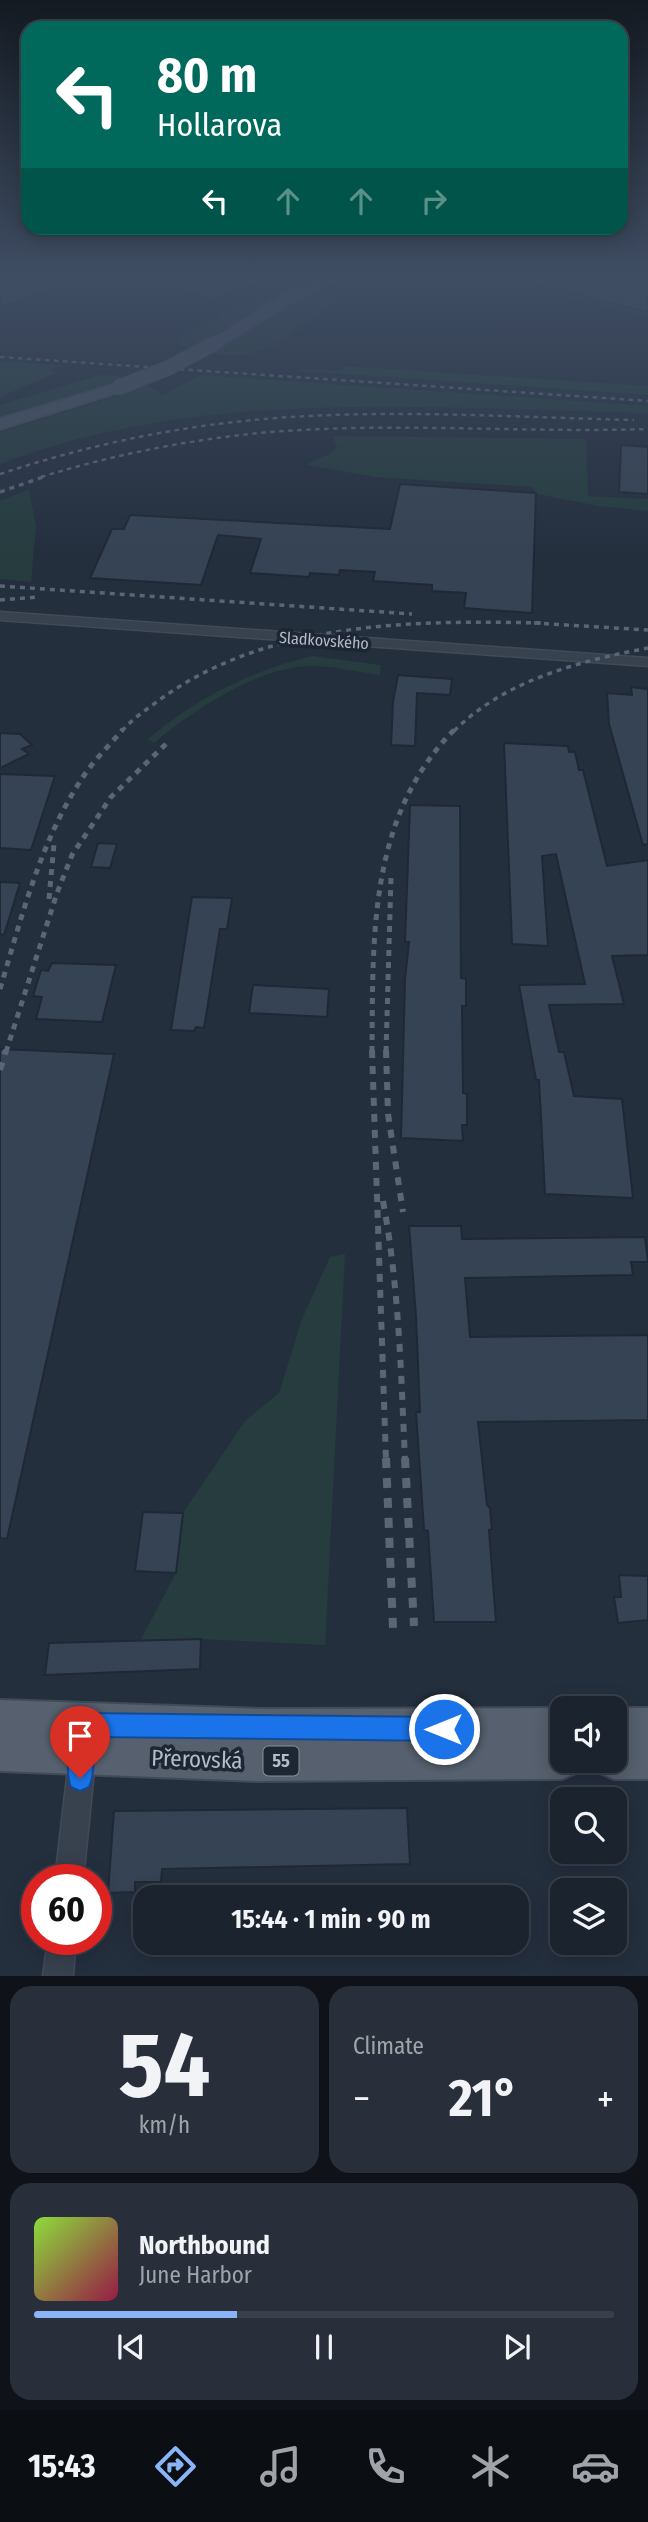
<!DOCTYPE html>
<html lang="en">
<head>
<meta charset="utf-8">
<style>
  :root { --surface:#1b232e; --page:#282f3a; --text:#f1f3f6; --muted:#a0a4aa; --line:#39404a; --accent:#8ab4f8 }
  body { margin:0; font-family:"Fira Sans Condensed",sans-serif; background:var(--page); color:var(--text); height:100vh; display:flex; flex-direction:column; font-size:26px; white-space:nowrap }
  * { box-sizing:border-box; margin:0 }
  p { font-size:23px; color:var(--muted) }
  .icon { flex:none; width:38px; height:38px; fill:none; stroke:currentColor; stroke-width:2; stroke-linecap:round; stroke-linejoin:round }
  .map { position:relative; height:1976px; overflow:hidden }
  .details { display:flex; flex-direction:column; gap:10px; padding:10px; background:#0f1319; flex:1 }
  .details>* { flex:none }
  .top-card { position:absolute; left:21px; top:21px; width:607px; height:214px; border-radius:21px; box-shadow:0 4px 18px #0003,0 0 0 2px var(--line); background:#00695c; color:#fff; overflow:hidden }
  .tools { position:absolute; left:550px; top:1696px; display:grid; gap:14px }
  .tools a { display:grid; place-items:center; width:77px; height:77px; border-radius:14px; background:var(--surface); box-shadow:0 4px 18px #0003,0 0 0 2px var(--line); font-size:35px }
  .speed { position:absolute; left:21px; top:1864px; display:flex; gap:14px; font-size:35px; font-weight:700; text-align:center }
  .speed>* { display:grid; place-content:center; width:91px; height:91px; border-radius:50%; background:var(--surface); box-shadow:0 4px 18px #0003,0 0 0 2px var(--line); line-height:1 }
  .speed .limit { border:10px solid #d22; background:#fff; color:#111 }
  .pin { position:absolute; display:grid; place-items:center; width:60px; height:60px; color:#fff; margin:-72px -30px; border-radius:50% 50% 50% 0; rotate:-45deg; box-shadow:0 0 7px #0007 }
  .pin .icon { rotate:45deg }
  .me { position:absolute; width:77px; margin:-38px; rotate:270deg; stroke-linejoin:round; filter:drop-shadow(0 0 5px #0008) }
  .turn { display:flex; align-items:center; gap:24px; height:147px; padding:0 21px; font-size:32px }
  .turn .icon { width:91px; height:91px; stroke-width:2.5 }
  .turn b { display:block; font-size:49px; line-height:60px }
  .lanes { display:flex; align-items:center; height:66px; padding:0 21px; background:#0003; justify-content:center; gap:35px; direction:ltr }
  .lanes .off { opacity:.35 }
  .big { font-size:52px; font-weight:700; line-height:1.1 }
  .details .widget { flex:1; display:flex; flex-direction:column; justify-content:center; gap:10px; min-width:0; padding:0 24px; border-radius:21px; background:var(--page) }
  .details .dial { align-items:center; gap:0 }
  .dial b { font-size:91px; line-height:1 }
  .song { display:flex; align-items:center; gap:21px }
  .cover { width:84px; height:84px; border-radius:10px; background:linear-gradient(135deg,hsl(90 70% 55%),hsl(340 70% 35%)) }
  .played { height:7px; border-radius:4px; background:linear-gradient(90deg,var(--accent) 35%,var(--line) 35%) }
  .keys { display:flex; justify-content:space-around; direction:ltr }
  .heat { display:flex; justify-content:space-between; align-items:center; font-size:38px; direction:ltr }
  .details .tiles { flex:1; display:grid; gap:10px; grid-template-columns:1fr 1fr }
  .widget:last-child { grid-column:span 2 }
  .trip { position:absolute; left:133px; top:1885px; width:396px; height:70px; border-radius:21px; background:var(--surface); box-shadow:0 4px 18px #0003,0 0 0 2px var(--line); font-weight:700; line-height:70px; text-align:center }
  .dock { display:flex; height:112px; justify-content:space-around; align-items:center; background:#0b0e12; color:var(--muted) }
  .dock .icon { width:49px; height:49px }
  .dock .selected { color:var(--accent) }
  .dock b { font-size:32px; color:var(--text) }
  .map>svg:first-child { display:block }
</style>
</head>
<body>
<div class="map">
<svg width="648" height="1976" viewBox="0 0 648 1976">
  <rect width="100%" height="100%" fill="#242f3e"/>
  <path fill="#263c3f" d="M 469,277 L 488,277 L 552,292 L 558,290 L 646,311 L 643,313 L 648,316 L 536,289 L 450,283 Z
    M 316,278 L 255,310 L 208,340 L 228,345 C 250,330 314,278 339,293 C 336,304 321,312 312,319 C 273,348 249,364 199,350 C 190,347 180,346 174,340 L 215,318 L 222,311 Z
    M 0,361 L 62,365 L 49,370 L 58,372 L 0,397 Z
    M 344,366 L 648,386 L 648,395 L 300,371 L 300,369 L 341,371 Z
    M 100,375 C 123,375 145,378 162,396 L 200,375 L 648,406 L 648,413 C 435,409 203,386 0,464 L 0,432 L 126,393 L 112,385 L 106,386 L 0,419 L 0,405 Z
    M 333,436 L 586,439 L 588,496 L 648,499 L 648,511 L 598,506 L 537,494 L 532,487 L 375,477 L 307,465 C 318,456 328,458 337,447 Z
    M 29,489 L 36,527 L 31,582 L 0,579 L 0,501 Z
    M 312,656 L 381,665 L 380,675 C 358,672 334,666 311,666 C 262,665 190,712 154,743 L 148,739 C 197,698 250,671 312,656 Z
    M 345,1254 L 325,1645 L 201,1639 L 140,1641 L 176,1573 L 183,1513 L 245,1421 L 279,1393 L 302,1319 L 330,1257 Z"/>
  <path fill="#364354" stroke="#1f2835" stroke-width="2" d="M 28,277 L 82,277 L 83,280 L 0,307 L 0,286 Z
    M 190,277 L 269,277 L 270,279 L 209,300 L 169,284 Z
    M 529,277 L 648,277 L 648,312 L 528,283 Z
    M 621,445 L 648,447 L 648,494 L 619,492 Z
    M 400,484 L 536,493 L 532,613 L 464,608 L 466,593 L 432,591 L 432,585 L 373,581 L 375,572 L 340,570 L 339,575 L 310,573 L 309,577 L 250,573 L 261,539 L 218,535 L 201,585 L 90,578 L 112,529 L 124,529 L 130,515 L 390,529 Z
    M 398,675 L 452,679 L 450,695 L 417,693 L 415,746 L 391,745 L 393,702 Z
    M 631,687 L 648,689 L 648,844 L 643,845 L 609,724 L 607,693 L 632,695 Z
    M 0,733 L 20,734 L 32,745 L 22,749 L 29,754 L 0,768 Z
    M 504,743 L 568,746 L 569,752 L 575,752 L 579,770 L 583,770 L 607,866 L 648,860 L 648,955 L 612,956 L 624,1004 L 549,1005 L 559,1052 L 564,1052 L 574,1096 L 622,1099 L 633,1198 L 545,1194 L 539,1080 L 536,1080 L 519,985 L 585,984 L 556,854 L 542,856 L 548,946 L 512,944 Z
    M 0,774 L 55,776 L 31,850 L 0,848 Z
    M 410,805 L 460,806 L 461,978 L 466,979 L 466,1006 L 462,1006 L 463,1093 L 467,1094 L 467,1125 L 462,1125 L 463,1141 L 401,1138 L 405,979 L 409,942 L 405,942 Z
    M 98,843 L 117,844 L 110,868 L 91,867 Z
    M 0,882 L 20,883 L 4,935 L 0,934 Z
    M 192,897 L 232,898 L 227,929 L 220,929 L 204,1028 L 196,1027 L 194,1031 L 171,1030 Z
    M 52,963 L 116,965 L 102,1022 L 36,1019 L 42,997 L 33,996 L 41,970 L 48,971 Z
    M 253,985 L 329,989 L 327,1017 L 249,1013 Z
    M 0,1049 L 114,1054 L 7,1539 L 0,1538 Z
    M 409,1226 L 461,1226 L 462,1239 L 645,1237 L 648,1262 L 631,1262 L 633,1275 L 465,1278 L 470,1337 L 648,1335 L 648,1420 L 478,1422 L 487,1505 L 490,1508 L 492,1529 L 489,1530 L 496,1622 L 434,1622 L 428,1531 L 424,1530 L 416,1412 L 420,1412 L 416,1316 Z
    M 143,1512 L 183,1513 L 176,1573 L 135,1571 Z
    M 619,1575 L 648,1576 L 648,1620 L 618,1623 L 614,1597 L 621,1597 Z
    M 201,1639 L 200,1669 L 45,1675 L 49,1643 Z
    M 407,1808 L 410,1864 L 162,1869 L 161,1882 L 135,1882 L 135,1892 L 108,1893 L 114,1811 Z"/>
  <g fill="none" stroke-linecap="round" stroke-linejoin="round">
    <defs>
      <path id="street" d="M 0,612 L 648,658 L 648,666 L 0,620 Z
        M 83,1738 L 92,1742 L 96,1751 L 83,1880 L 55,1880 L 70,1751 L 74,1742 Z
        M 48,1939 L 76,1939 L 73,1976 L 43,1976 Z"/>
      <path id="secondary" d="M 324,277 L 339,277 L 291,302 L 222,345 L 212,345 L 210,342 L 281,296 Z
        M 117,384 L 124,388 L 122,391 L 0,429 L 0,419 Z"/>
      <path id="primary" d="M 0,1700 L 265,1709 L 562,1708 L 562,1760 L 581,1760 L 576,1773 L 562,1779 L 258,1781 L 0,1771 Z
        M 614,1708 L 648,1708 L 648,1779 L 614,1779 L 600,1773 L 595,1760 L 614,1760 Z"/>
    </defs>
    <use href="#street" stroke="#414a57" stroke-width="3"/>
    <use href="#secondary" stroke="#414a57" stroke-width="4"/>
    <use href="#primary" stroke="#414a57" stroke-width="4"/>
    <use href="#street" fill="#38414e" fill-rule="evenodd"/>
    <use href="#secondary" fill="#465061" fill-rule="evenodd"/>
    <use href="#primary" fill="#56606e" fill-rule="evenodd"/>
    <path stroke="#5a6575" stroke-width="2.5" stroke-dasharray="4.5 4.5" stroke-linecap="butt" d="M 0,357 L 648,401
      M 0,474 C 76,449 154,431 234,422 C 366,407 501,417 634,420
      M 41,477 C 116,454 192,439 270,432 C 396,422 522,433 648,429"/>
    <path stroke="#5a6575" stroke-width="3.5" stroke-dasharray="5 5" stroke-linecap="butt" d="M 0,492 L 46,476
      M 0,586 L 412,614
      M 0,600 L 38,597
      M 534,623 L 648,630
      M 122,731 C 131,720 143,712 154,704 C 263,621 412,620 543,623
      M 454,731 C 505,680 580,661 648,648"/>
    <path stroke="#5a6575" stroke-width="5" stroke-dasharray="6 6" stroke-linecap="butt" d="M 49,899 L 54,844
      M 0,989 C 22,916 41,838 85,774 C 96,758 111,744 123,729
      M 6,1052 L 57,893 L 72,855 L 111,797 L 166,744
      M 372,1052 C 373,937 368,816 455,729
      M 386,1052 L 391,877"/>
    <path stroke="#5a6575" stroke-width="6" stroke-dasharray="8 8" stroke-linecap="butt" d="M 372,1050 L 386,1460
      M 386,1050 L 388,1114 L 403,1212
      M 0,1070 L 6,1050
      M 383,1201 C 399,1286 401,1373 405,1460"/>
    <path stroke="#5a6575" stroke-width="8" stroke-dasharray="10 10" stroke-linecap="butt" d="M 386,1458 L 393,1628
      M 405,1458 L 414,1626"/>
    <defs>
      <path id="secondary-bridge" d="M 117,388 L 168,368 L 217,342"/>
    </defs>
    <use href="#secondary-bridge" stroke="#414a57" stroke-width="16" stroke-linecap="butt"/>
    <use href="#secondary-bridge" stroke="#465061" stroke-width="14"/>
  </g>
  <linearGradient id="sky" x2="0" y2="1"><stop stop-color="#141a22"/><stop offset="0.5" stop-color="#3f4d63"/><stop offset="1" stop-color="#3f4d63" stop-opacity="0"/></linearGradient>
  <rect width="648" height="553" fill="url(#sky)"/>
  <path fill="#1a73e8" stroke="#114b97" stroke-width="2" d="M 86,1713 L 444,1717 L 453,1721 L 456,1729 L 453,1738 L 444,1741 L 97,1737 L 92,1778 L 89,1787 L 80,1791 L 71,1787 C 64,1769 70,1734 77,1716 Z"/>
  <g text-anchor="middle" stroke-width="7" stroke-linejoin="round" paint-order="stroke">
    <g font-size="16" fill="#b4bcc9" stroke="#1d2633">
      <text transform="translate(324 640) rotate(4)" y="6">Sladkovského</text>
    </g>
    <rect fill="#1d2633" stroke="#878f9c" stroke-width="2" x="263.5" y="1746.5" width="35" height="29" rx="5"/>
    <g font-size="18" font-weight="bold" fill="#b4bcc9">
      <text x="281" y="1767">55</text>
    </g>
    <g font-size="23" fill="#b4bcc9" stroke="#1d2633">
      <text transform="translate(197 1759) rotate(2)" y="8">Přerovská</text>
    </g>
  </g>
</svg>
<div class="tools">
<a><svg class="icon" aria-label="sound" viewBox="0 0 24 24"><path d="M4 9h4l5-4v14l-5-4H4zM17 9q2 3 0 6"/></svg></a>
<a><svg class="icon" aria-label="search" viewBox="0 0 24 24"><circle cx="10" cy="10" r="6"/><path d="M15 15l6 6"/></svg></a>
<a><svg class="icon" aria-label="layers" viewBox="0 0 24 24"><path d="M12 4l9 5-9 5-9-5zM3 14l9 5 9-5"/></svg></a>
</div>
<div class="speed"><div class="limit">60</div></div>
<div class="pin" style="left:80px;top:1778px;background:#d93025"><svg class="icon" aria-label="arrive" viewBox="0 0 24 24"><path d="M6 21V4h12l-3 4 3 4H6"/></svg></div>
<svg class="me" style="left:444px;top:1729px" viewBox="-20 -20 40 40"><circle r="17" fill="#1a73e8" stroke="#fff" stroke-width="3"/><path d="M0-11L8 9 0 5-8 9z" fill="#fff"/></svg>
<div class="trip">15:44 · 1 min · 90 m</div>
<div class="top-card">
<div class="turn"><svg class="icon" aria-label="left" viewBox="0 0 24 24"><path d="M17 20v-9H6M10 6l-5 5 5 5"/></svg><div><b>80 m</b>Hollarova</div></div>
<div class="lanes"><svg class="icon" aria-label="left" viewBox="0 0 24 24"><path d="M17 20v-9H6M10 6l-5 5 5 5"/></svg><svg class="icon off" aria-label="ahead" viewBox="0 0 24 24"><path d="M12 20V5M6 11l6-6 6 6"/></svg><svg class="icon off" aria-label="ahead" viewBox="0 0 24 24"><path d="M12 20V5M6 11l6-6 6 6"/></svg><svg class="icon off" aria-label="right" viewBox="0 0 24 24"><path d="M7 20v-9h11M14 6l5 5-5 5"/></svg></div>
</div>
</div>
<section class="details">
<div class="tiles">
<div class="widget dial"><b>54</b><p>km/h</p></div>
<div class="widget"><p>Climate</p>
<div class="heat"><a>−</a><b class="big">21°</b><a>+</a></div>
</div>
<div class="widget">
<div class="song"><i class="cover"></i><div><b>Northbound</b><p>June Harbor</p></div></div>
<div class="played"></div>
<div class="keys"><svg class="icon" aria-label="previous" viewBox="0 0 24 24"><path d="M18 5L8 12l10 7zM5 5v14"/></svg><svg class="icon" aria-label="pause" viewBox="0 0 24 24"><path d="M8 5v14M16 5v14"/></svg><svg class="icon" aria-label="next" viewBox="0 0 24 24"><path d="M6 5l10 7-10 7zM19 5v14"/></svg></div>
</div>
</div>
</section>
<nav class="dock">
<b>15:43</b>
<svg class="icon selected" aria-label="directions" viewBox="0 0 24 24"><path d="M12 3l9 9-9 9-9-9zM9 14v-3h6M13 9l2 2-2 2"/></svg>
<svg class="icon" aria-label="music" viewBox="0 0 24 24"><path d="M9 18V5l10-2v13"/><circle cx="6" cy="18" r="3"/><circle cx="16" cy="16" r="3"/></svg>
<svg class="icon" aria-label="phone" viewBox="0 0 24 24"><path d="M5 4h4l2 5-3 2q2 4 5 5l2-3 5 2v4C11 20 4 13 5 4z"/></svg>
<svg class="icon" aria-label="climate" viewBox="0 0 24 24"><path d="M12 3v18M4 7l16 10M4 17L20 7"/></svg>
<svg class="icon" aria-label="car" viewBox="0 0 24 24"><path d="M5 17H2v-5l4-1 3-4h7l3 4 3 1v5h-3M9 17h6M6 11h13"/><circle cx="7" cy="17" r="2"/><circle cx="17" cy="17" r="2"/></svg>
</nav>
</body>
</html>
